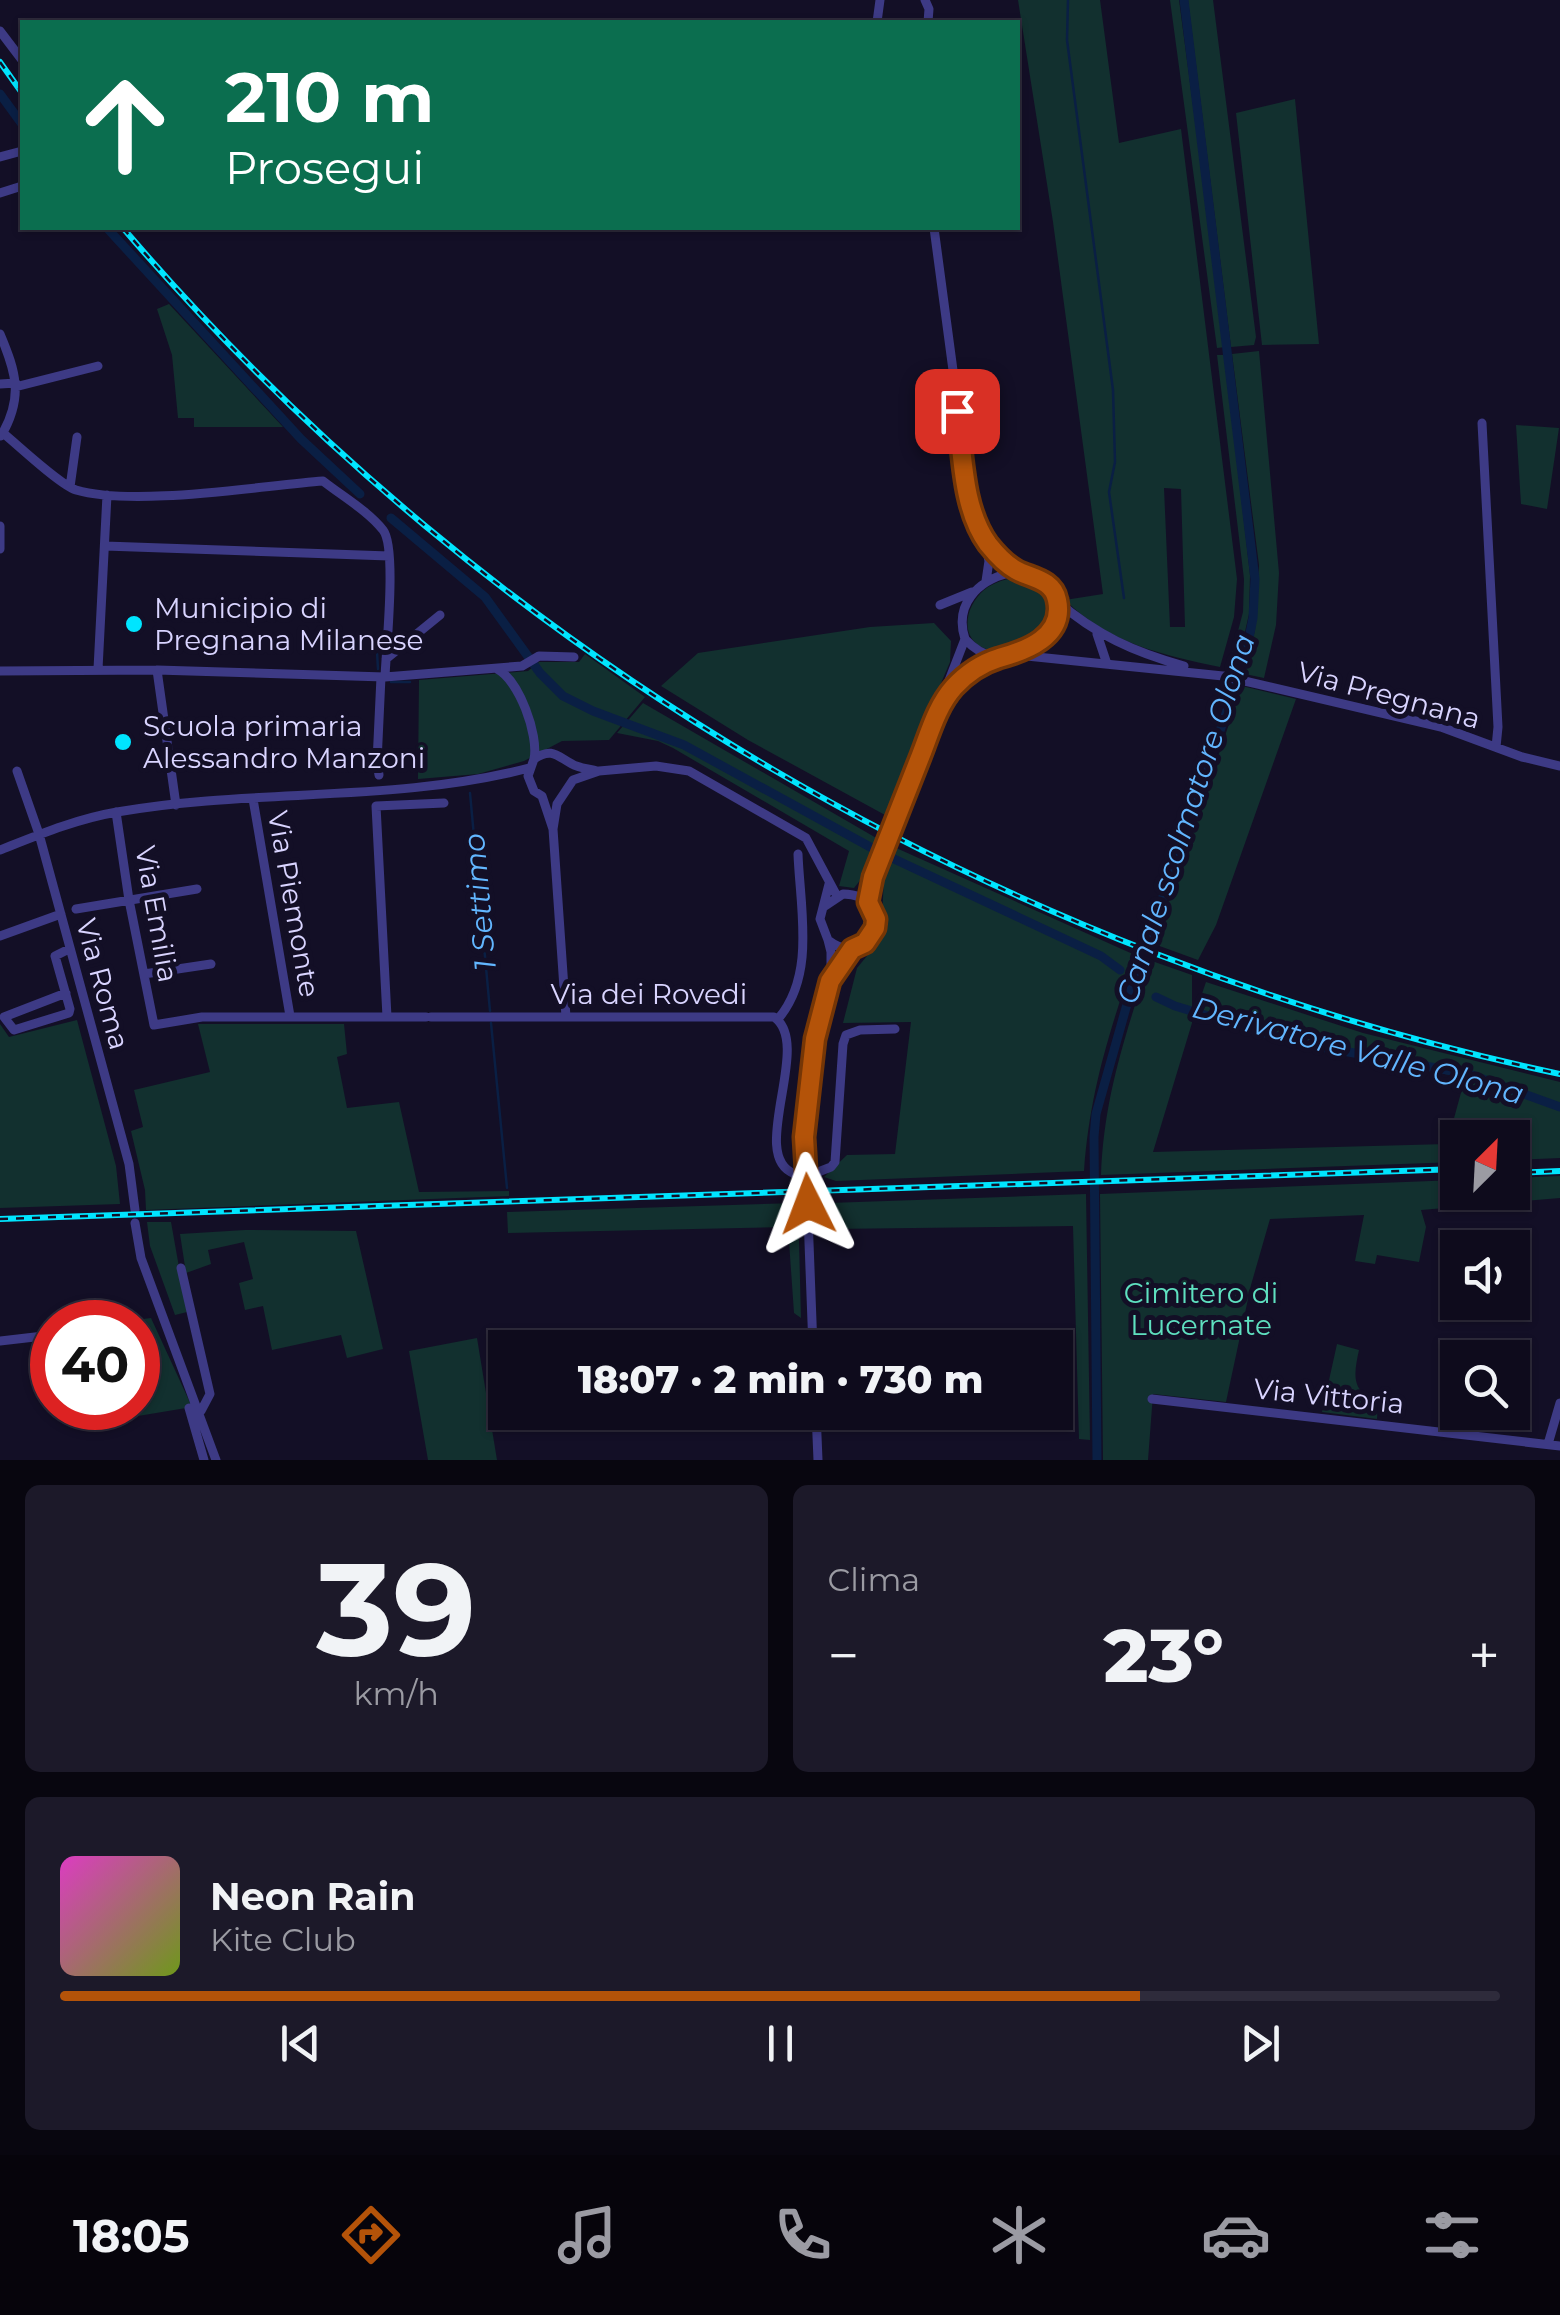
<!DOCTYPE html>
<html lang="it">
<head>
<meta charset="utf-8">
<style>
  :root { --surface:#0e0b1c; --page:#1c1929; --text:#f1f3f6; --muted:#9b9ba3; --line:#2e2b3b; --accent:#b45309 }
  body { margin:0; font-family:Montserrat,sans-serif; background:var(--page); color:var(--text); height:100vh; display:flex; flex-direction:column; font-size:38px; white-space:nowrap }
  * { box-sizing:border-box; margin:0 }
  p { font-size:32px; color:var(--muted) }
  .icon { flex:none; width:55px; height:55px; fill:none; stroke:currentColor; stroke-width:2; stroke-linecap:round; stroke-linejoin:round }
  .map { position:relative; height:1460px; overflow:hidden }
  .panel { display:flex; flex-direction:column; gap:25px; padding:25px; background:#08060f; flex:1 }
  .panel>* { flex:none }
  .top-card { position:absolute; left:20px; top:20px; width:1000px; height:210px; border-radius:0px; box-shadow:0 2px 8px #0004,0 0 0 2px var(--line); background:#0b6e4f; color:#fff; overflow:hidden }
  .needle { width:65px; rotate:24deg }
  .buttons { position:absolute; left:1440px; top:1120px; display:grid; gap:20px }
  .buttons a { display:grid; place-items:center; width:90px; height:90px; border-radius:0px; background:var(--surface); box-shadow:0 2px 8px #0004,0 0 0 2px var(--line); font-size:50px }
  .speed { position:absolute; left:30px; top:1300px; display:flex; gap:20px; font-size:50px; font-weight:700; text-align:center }
  .speed>* { display:grid; place-content:center; width:130px; height:130px; border-radius:50%; background:var(--surface); box-shadow:0 2px 8px #0004,0 0 0 2px var(--line); line-height:1 }
  .speed .limit { border:15px solid #d22; background:#fff; color:#111 }
  .pin { position:absolute; display:grid; place-items:center; width:85px; height:85px; color:#fff; margin:-42px; border-radius:20px; box-shadow:0 5px 15px #0006 }
  .me { position:absolute; width:110px; margin:-55px; rotate:357deg; stroke-linejoin:round; filter:drop-shadow(0 0 8px #0008) }
  .turn { display:flex; align-items:center; gap:35px; height:210px; padding:0 40px; font-size:45px }
  .turn .icon { width:130px; height:130px; stroke-width:2.5 }
  .turn b { display:block; font-size:70px; line-height:85px }
  .big { font-size:75px; font-weight:800; line-height:1.1 }
  .panel .card { flex:1; display:flex; flex-direction:column; justify-content:center; gap:15px; min-width:0; padding:0 35px; border-radius:15px; background:var(--page) }
  .panel .dial { align-items:center; gap:0 }
  .dial b { font-size:130px; line-height:1 }
  .song { display:flex; align-items:center; gap:30px }
  .cover { width:120px; height:120px; border-radius:15px; background:linear-gradient(135deg,hsl(310 70% 55%),hsl(80 70% 35%)) }
  .played { height:10px; border-radius:5px; background:linear-gradient(90deg,var(--accent) 75%,var(--line) 75%) }
  .keys { display:flex; justify-content:space-around; direction:ltr }
  .heat { display:flex; justify-content:space-between; align-items:center; font-size:55px; direction:ltr }
  .panel .tiles { flex:1; display:grid; gap:25px; grid-template-columns:1fr 1fr }
  .card:last-child { grid-column:span 2 }
  .trip { position:absolute; left:488px; top:1330px; width:585px; height:100px; border-radius:0px; background:var(--surface); box-shadow:0 2px 8px #0004,0 0 0 2px var(--line); font-weight:800; line-height:100px; text-align:center }
  .tabs { display:flex; height:160px; justify-content:space-around; align-items:center; background:#06040b; color:var(--muted) }
  .tabs .icon { width:70px; height:70px }
  .tabs .current { color:var(--accent) }
  .tabs b { font-size:45px; color:var(--text) }
  .map>svg:first-child { display:block }
</style>
</head>
<body>
<div class="map">
<svg width="1560" height="1460" viewBox="0 0 1560 1460">
  <rect width="100%" height="100%" fill="#130f26"/>
  <path fill="#12302f" fill-rule="evenodd" d="M 1018,0 L 1100,0 L 1119,143 L 1181,129 L 1237,579 L 1234,617 L 1220,667 C 1162,655 1109,643 1065,600 L 1103,594 L 1053,222 ZM 1164,488 L 1181,489 L 1185,627 L 1170,627 Z
    M 1170,0 L 1179,0 L 1225,347 L 1217,348 Z
    M 1188,0 L 1213,0 L 1256,337 L 1254,345 L 1231,347 Z
    M 1295,99 L 1319,344 L 1262,345 L 1236,113 Z
    M 169,304 L 283,427 L 194,427 L 194,418 L 178,418 L 172,355 L 157,309 Z
    M 1259,351 L 1279,573 L 1276,625 L 1264,678 L 1245,674 L 1255,630 L 1259,565 L 1232,354 Z
    M 1217,355 L 1225,355 L 1250,575 L 1249,614 L 1236,671 L 1228,669 L 1243,612 L 1244,579 Z
    M 1516,425 L 1559,428 L 1547,509 L 1521,504 Z
    M 1013,578 C 1083,582 1044,663 990,650 C 958,642 964,607 984,590 C 993,583 1002,580 1013,578 Z
    M 934,623 L 951,641 L 950,662 L 885,815 L 748,740 L 661,686 L 698,653 L 870,627 Z
    M 585,654 L 645,697 L 609,740 L 562,741 L 524,761 L 478,774 L 418,779 L 419,680 L 528,671 L 539,662 L 579,662 Z
    M 1242,686 L 1296,699 L 1216,925 L 1198,960 L 1154,944 Z
    M 643,703 L 878,839 L 862,878 L 854,888 L 839,886 L 849,851 L 673,748 L 658,741 L 617,733 Z
    M 894,847 L 1135,955 C 1110,1031 1090,1089 1084,1171 L 836,1181 L 824,1177 L 847,1155 L 895,1154 L 911,1022 L 843,1023 L 857,968 L 881,939 L 884,877 Z
    M 1149,960 L 1192,975 L 1192,1023 L 1153,1152 L 1447,1144 L 1465,1078 L 1318,1049 L 1195,1014 L 1206,982 L 1363,1033 L 1560,1082 L 1560,1158 L 1513,1160 L 1512,1138 L 1458,1138 L 1457,1162 L 1101,1175 C 1104,1095 1126,1035 1149,960 Z
    M 77,1020 L 116,1166 L 120,1204 L 0,1208 L 0,1024 L 9,1037 Z
    M 198,1024 L 344,1024 L 347,1054 L 337,1057 L 347,1108 L 399,1102 L 419,1192 L 509,1191 L 509,1196 L 146,1210 L 145,1190 L 131,1131 L 143,1127 L 134,1090 L 210,1072 Z
    M 1560,1176 L 1560,1198 L 1421,1210 L 1426,1227 L 1419,1262 L 1377,1255 L 1375,1264 L 1355,1261 L 1364,1215 L 1270,1219 L 1251,1285 L 1226,1402 L 1153,1394 L 1148,1460 L 1103,1460 L 1100,1194 L 1457,1180 L 1458,1192 L 1512,1192 L 1513,1178 Z
    M 1086,1194 L 1090,1440 L 1079,1439 L 1073,1226 L 830,1229 L 829,1203 Z
    M 798,1203 L 801,1318 L 794,1313 L 788,1227 L 508,1233 L 507,1212 Z
    M 147,1222 L 171,1222 L 187,1312 L 175,1315 L 150,1246 Z
    M 245,1230 L 356,1231 L 383,1349 L 347,1358 L 341,1335 L 272,1350 L 263,1306 L 245,1310 L 239,1283 L 253,1279 L 244,1242 L 208,1250 L 211,1264 L 186,1273 L 180,1234 Z
    M 151,1318 L 192,1407 L 132,1417 L 131,1408 L 138,1408 L 138,1322 L 120,1322 Z
    M 477,1338 L 497,1460 L 428,1460 L 409,1351 Z
    M 1337,1344 L 1359,1350 C 1354,1373 1350,1393 1378,1400 L 1377,1419 L 1322,1412 Z"/>
  <g fill="none" stroke-linecap="round" stroke-linejoin="round">
    <path stroke="#0a1f44" stroke-width="2.5" d="M 1068,0 L 1067,40 L 1113,390 L 1115,462 L 1109,492 L 1124,598
      M 377,652 L 378,669
      M 391,682 L 410,682
      M 470,793 L 490,1011
      M 491,1023 L 507,1188"/>
    <path stroke="#0a1f44" stroke-width="9" d="M 0,94 L 22,124
      M 107,228 L 301,439 L 360,494
      M 391,518 L 485,597 L 540,673 L 563,696 L 593,711 L 684,745 L 872,848
      M 892,858 L 1101,956 L 1120,970
      M 1156,997 L 1175,1006 L 1299,1043 L 1469,1074 L 1560,1107
      M 1097,1460 L 1094,1137 L 1096,1114 L 1131,990 L 1245,658 L 1253,618 L 1255,579 L 1184,0"/>
    <path stroke="#3d3a85" stroke-width="9" d="M 925,0 L 929,9 L 928,22
      M 877,22 L 880,0
      M 0,31 L 22,60
      M 0,157 L 22,151
      M 0,193 L 22,186
      M 934,228 L 971,505 C 980,535 994,554 1020,573
      M 0,334 C 16,372 24,397 1,436
      M 0,384 L 16,383
      M 15,387 L 98,366
      M 1482,423 L 1498,727 L 1496,747
      M 3,433 C 19,446 60,485 76,490 C 134,507 258,486 323,481 C 342,496 368,511 383,530 C 397,547 386,650 385,677
      M 70,487 L 77,437
      M 0,526 L 0,549
      M 985,542 L 989,561 L 986,581
      M 105,546 L 389,556
      M 1009,573 C 1032,573 1047,579 1057,601 C 1054,649 1001,679 965,639 C 954,605 977,581 1009,573 Z
      M 1057,601 C 1096,635 1134,652 1184,666
      M 940,605 L 972,592
      M 1097,634 L 1107,664
      M 1017,655 L 1223,676 L 1441,727 L 1522,757 L 1560,766
      M 386,659 L 440,615
      M 98,669 L 107,495
      M 497,669 C 519,680 539,735 534,759
      M 157,670 L 176,805
      M 0,671 L 157,670 L 385,677 L 522,666 L 539,656 L 574,657
      M 946,697 L 964,678 L 997,659
      M 17,771 L 39,834 L 129,1164 L 135,1210
      M 379,775 L 377,762 L 381,677
      M 253,799 L 290,1016
      M 116,812 L 129,900 L 154,1025 L 202,1017 L 426,1017
      M 553,829 L 557,804 L 573,780 L 599,771 L 656,766 L 689,771 L 806,838 L 837,896
      M 0,850 C 38,835 76,819 117,812 C 252,788 395,803 529,768
      M 868,902 L 873,877 L 965,639
      M 825,906 L 843,894 C 899,894 874,975 828,940 L 820,919 L 829,884
      M 76,909 L 197,889
      M 0,936 L 61,914
      M 144,974 L 211,964
      M 832,979 L 852,949
      M 66,993 L 4,1017 L 14,1030 L 69,1013 L 70,1009 L 55,956 L 69,949
      M 387,1017 L 376,806 L 444,803
      M 431,1017 L 774,1017 C 814,1044 746,1157 795,1174
      M 566,1017 L 553,829 L 542,796 L 534,791 L 528,776 L 534,759 C 552,747 557,756 572,764 C 578,768 590,769 597,771
      M 778,1019 C 816,975 800,908 798,854
      M 813,1174 L 831,1167 L 835,1162 L 843,1044 L 846,1035 L 860,1030 L 895,1029
      M 135,1223 L 141,1258 L 216,1460
      M 181,1268 L 210,1394 L 201,1411
      M 0,1341 L 52,1335
      M 813,1348 L 805,1137 L 811,1066 L 831,981 L 831,952 L 828,940
      M 1152,1399 L 1560,1446
      M 189,1408 L 204,1460
      M 816,1412 L 818,1460
      M 1548,1444 L 1560,1403"/>
    <defs>
      <path id="rail" d="M 0,62 L 22,93
        M 123,228 C 492,660 1005,956 1560,1074
        M 1512,1173 L 1560,1171
        M 0,1219 L 1458,1169"/>
    </defs>
    <use href="#rail" stroke="#00e5ff" stroke-width="6"/>
    <use href="#rail" stroke="#130f26" stroke-width="2.5" stroke-dasharray="8" stroke-linecap="butt"/>
    <path stroke="#3d3a85" stroke-width="9" d="M 795,1174 L 813,1174"/>
  </g>
  <g fill="none" stroke-linecap="round" stroke-linejoin="round">
    <defs>
      <path id="route" d="M 808,1204 L 804,1137 L 815,1039 L 830,981 L 852,949 L 865,943 L 875,928 L 876,919 L 868,902 L 873,877 C 889,836 905,796 921,755 C 930,732 937,706 954,687 C 966,674 983,663 999,658 C 1025,651 1065,637 1057,600 C 1053,579 1030,578 1016,570 C 1005,564 996,554 988,544 C 962,508 963,454 957,411"/>
    </defs>
    <use href="#route" stroke="#753606" stroke-width="25"/>
    <use href="#route" stroke="#b45309" stroke-width="18"/>
  </g>
  <g fill="#00e5ff" stroke="#130f26" stroke-width="4">
    <circle cx="134" cy="624" r="10"/>
    <circle cx="123" cy="742" r="10"/>
  </g>
  <g text-anchor="middle" stroke-width="10" stroke-linejoin="round" paint-order="stroke">
    <g font-size="28" fill="#d9d4ff" stroke="#130f26" text-anchor="start">
      <text x="154" y="618">Municipio di<tspan x="154" dy="32">Pregnana Milanese</tspan></text>
      <text x="143" y="736">Scuola primaria<tspan x="143" dy="32">Alessandro Manzoni</tspan></text>
    </g>
    <g font-size="28" fill="#d9d4ff" stroke="#130f26">
      <text transform="translate(1389 695) rotate(15)" y="10">Via Pregnana</text>
      <text transform="translate(294 904) rotate(80)" y="10">Via Piemonte</text>
      <text transform="translate(157 914) rotate(80)" y="10">Via Emilia</text>
      <text transform="translate(103 984) rotate(75)" y="10">Via Roma</text>
      <text x="649" y="1004">Via dei Rovedi</text>
      <text transform="translate(1329 1396) rotate(6)" y="10">Via Vittoria</text>
    </g>
    <g font-size="28" fill="#5fe0c0" stroke="#130f26">
      <text x="1201" y="1303">Cimitero di<tspan x="1201" dy="32">Lucernate</tspan></text>
    </g>
    <g font-size="30" font-style="italic" fill="#62b6ff" stroke="#130f26">
      <text transform="translate(1186 819) rotate(-72)" y="10">Canale scolmatore Olona</text>
      <text transform="translate(480 902) rotate(-95)" y="10">1 Settimo</text>
      <text transform="translate(1358 1051) rotate(15)" y="10">Derivatore Valle Olona</text>
    </g>
  </g>
</svg>
<div class="buttons">
<a><svg class="needle" viewBox="-14 -14 28 28"><path d="M0-13l5 13h-10z" fill="#e53935"/><path d="M0 13l5-13h-10z" fill="#9b9ba3"/></svg></a>
<a><svg class="icon" aria-label="sound" viewBox="0 0 24 24"><path d="M4 9h4l5-4v14l-5-4H4zM17 9q2 3 0 6"/></svg></a>
<a><svg class="icon" aria-label="search" viewBox="0 0 24 24"><circle cx="10" cy="10" r="6"/><path d="M15 15l6 6"/></svg></a>
</div>
<div class="speed"><div class="limit">40</div></div>
<div class="pin" style="left:957px;top:411px;background:#d93025"><svg class="icon" aria-label="arrive" viewBox="0 0 24 24"><path d="M6 21V4h12l-3 4 3 4H6"/></svg></div>
<svg class="me" style="left:808px;top:1204px" viewBox="-20 -20 40 40"><path d="M0-17L14 15 0 8-14 15z" fill="#b45309" stroke="#fff" stroke-width="4"/></svg>
<div class="trip">18:07 · 2 min · 730 m</div>
<div class="top-card">
<div class="turn"><svg class="icon" aria-label="ahead" viewBox="0 0 24 24"><path d="M12 20V5M6 11l6-6 6 6"/></svg><div><b>210 m</b>Prosegui</div></div>
</div>
</div>
<section class="panel">
<div class="tiles">
<div class="card dial"><b>39</b><p>km/h</p></div>
<div class="card"><p>Clima</p>
<div class="heat"><a>−</a><b class="big">23°</b><a>+</a></div>
</div>
<div class="card">
<div class="song"><i class="cover"></i><div><b>Neon Rain</b><p>Kite Club</p></div></div>
<div class="played"></div>
<div class="keys"><svg class="icon" aria-label="previous" viewBox="0 0 24 24"><path d="M18 5L8 12l10 7zM5 5v14"/></svg><svg class="icon" aria-label="pause" viewBox="0 0 24 24"><path d="M8 5v14M16 5v14"/></svg><svg class="icon" aria-label="next" viewBox="0 0 24 24"><path d="M6 5l10 7-10 7zM19 5v14"/></svg></div>
</div>
</div>
</section>
<nav class="tabs">
<b>18:05</b>
<svg class="icon current" aria-label="directions" viewBox="0 0 24 24"><path d="M12 3l9 9-9 9-9-9zM9 14v-3h6M13 9l2 2-2 2"/></svg>
<svg class="icon" aria-label="music" viewBox="0 0 24 24"><path d="M9 18V5l10-2v13"/><circle cx="6" cy="18" r="3"/><circle cx="16" cy="16" r="3"/></svg>
<svg class="icon" aria-label="phone" viewBox="0 0 24 24"><path d="M5 4h4l2 5-3 2q2 4 5 5l2-3 5 2v4C11 20 4 13 5 4z"/></svg>
<svg class="icon" aria-label="climate" viewBox="0 0 24 24"><path d="M12 3v18M4 7l16 10M4 17L20 7"/></svg>
<svg class="icon" aria-label="car" viewBox="0 0 24 24"><path d="M5 17H2v-5l4-1 3-4h7l3 4 3 1v5h-3M9 17h6M6 11h13"/><circle cx="7" cy="17" r="2"/><circle cx="17" cy="17" r="2"/></svg>
<svg class="icon" aria-label="filters" viewBox="0 0 24 24"><path d="M4 7h16M4 17h16"/><circle cx="9" cy="7" r="2"/><circle cx="15" cy="17" r="2"/></svg>
</nav>
</body>
</html>
